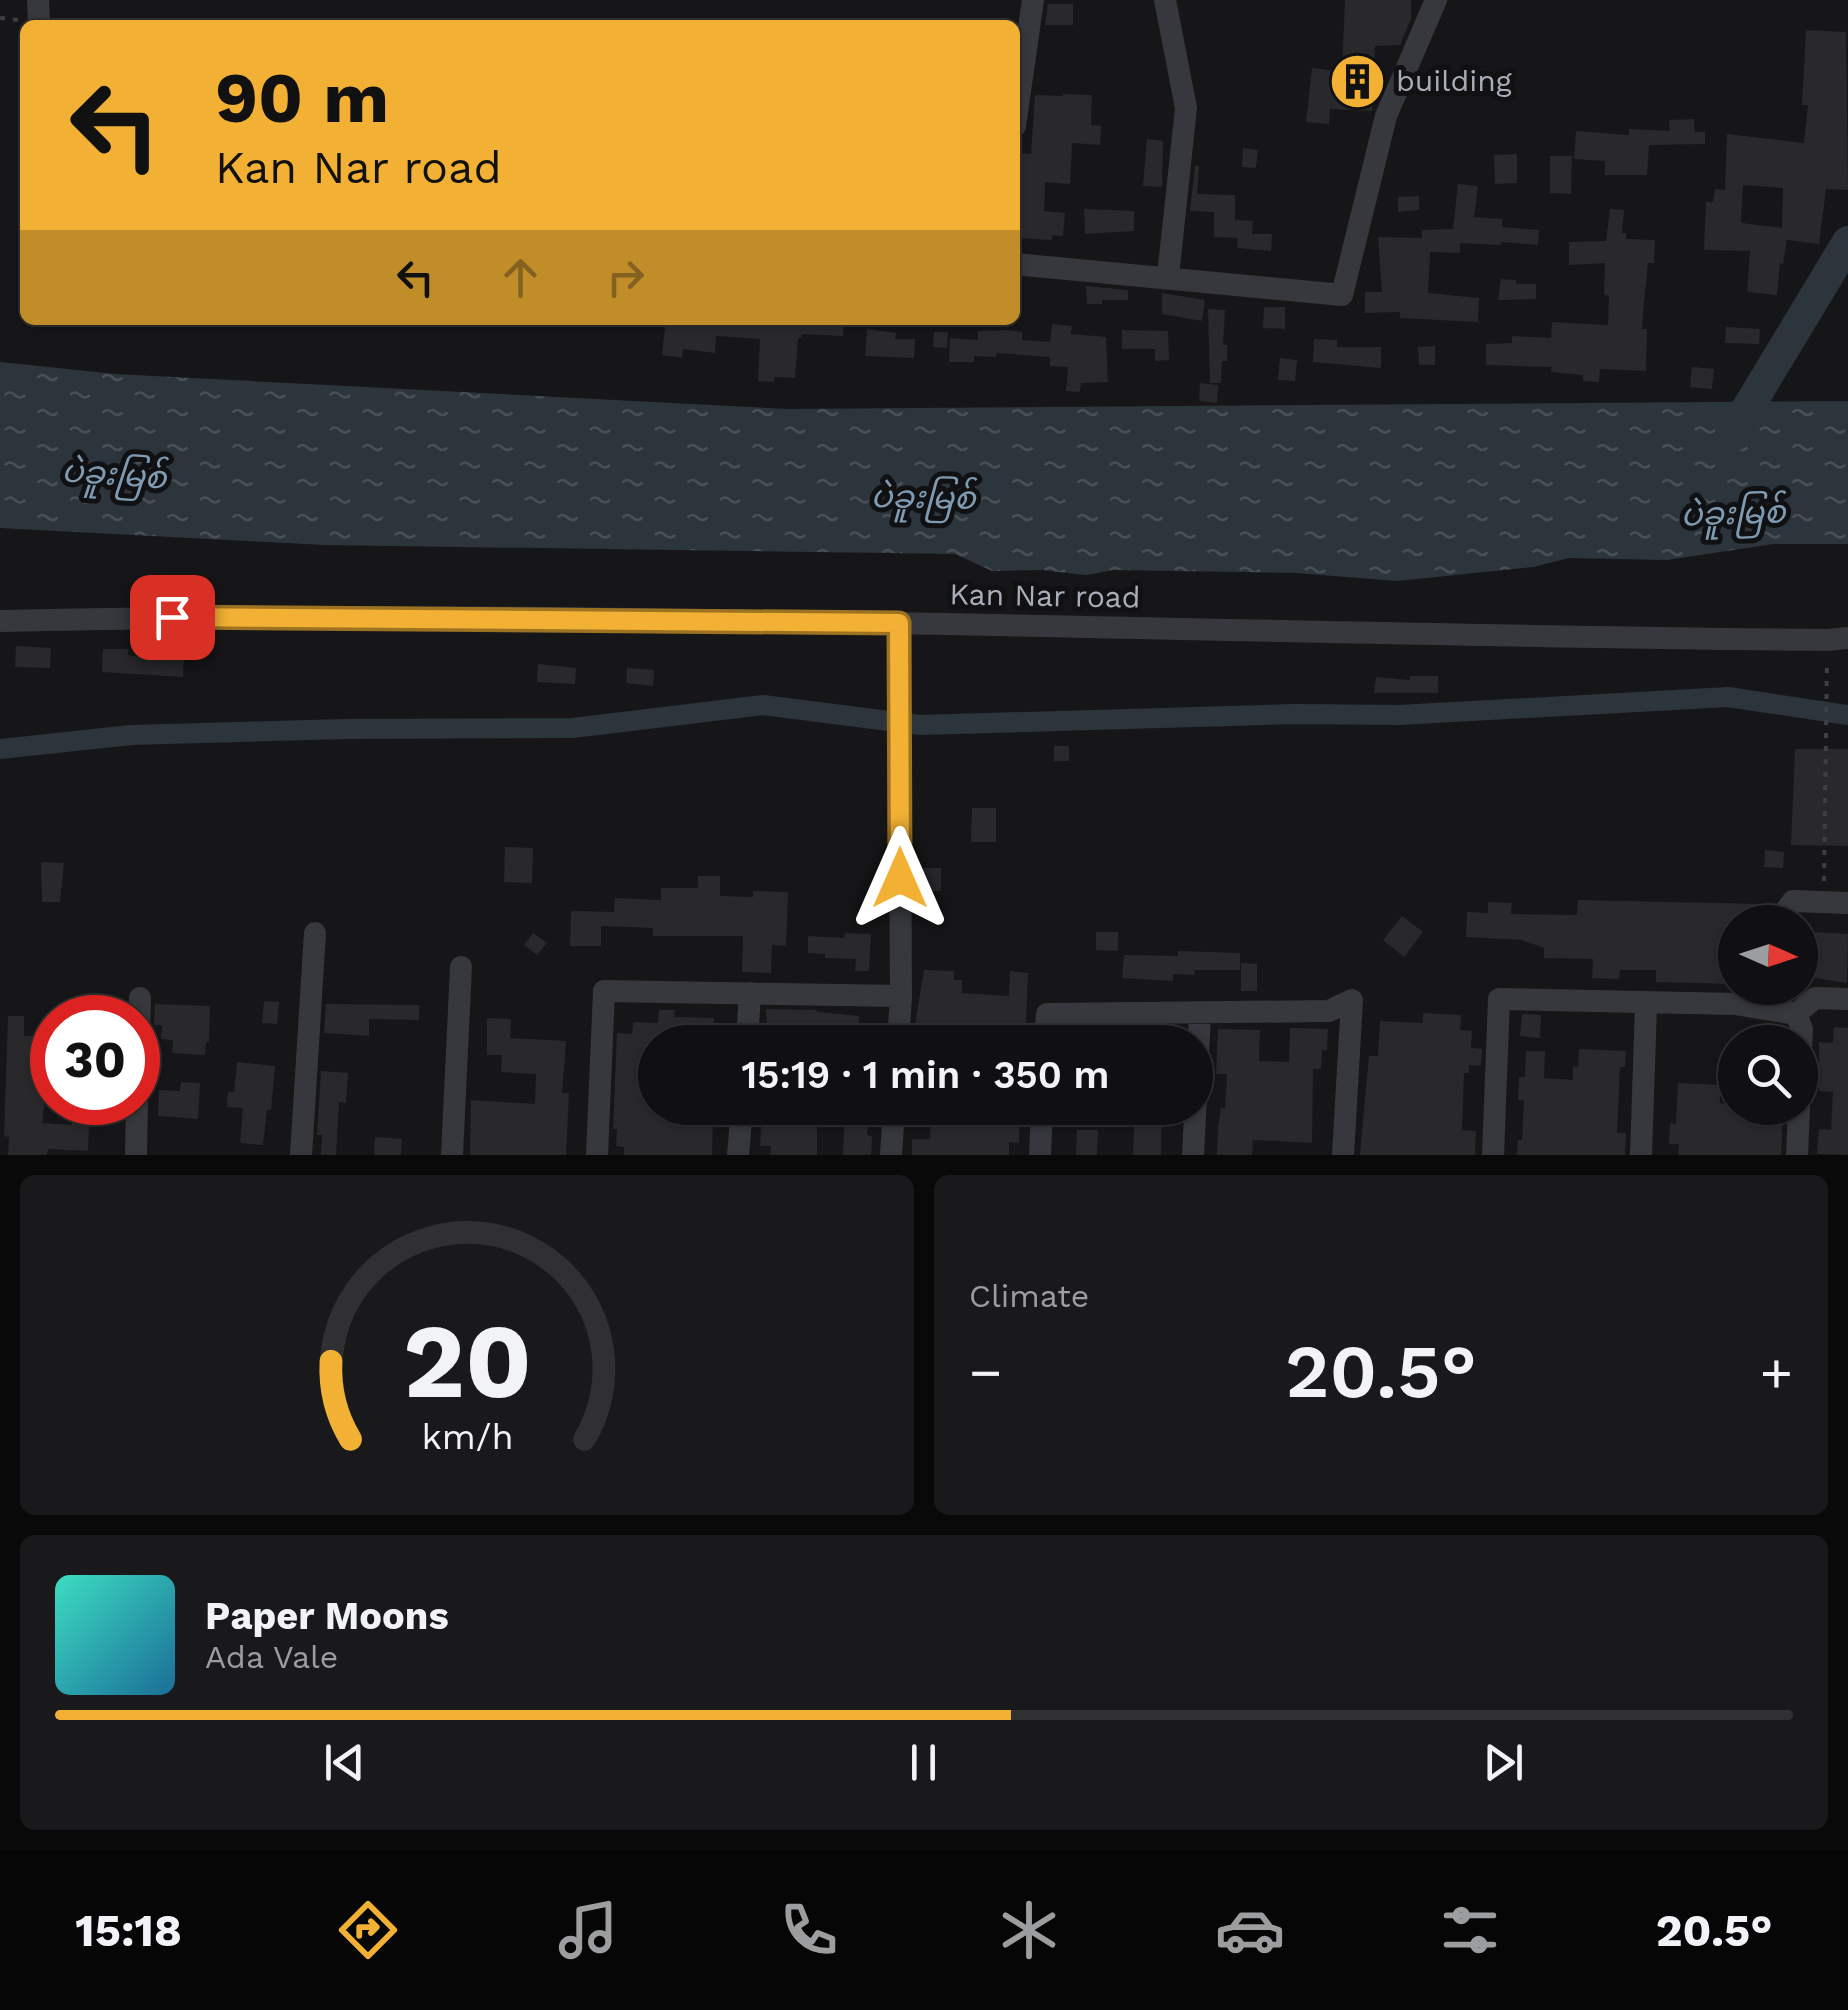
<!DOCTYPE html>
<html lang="en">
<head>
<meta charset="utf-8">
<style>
  :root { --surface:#101012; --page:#19191b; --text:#f1f3f6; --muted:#9c9d9f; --line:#303032; --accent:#f2b134 }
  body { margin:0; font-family:"Work Sans","Noto Sans Myanmar",sans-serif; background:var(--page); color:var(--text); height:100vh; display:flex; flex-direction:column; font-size:38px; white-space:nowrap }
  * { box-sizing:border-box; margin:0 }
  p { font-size:32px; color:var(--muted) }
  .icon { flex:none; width:55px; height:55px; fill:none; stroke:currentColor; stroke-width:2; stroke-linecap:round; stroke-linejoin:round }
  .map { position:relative; height:1155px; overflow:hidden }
  .sheet { display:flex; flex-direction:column; gap:20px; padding:20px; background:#09090a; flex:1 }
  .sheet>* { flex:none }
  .guide { position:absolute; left:20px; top:20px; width:1000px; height:305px; border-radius:15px; box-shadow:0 2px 8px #0004,0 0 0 2px var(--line); background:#f2b134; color:#111; overflow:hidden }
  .needle { width:65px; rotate:93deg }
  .tools { position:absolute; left:1718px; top:905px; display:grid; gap:20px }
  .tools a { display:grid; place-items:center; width:100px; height:100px; border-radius:50%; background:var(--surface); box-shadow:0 2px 8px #0004,0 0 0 2px var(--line); font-size:50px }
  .speed { position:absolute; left:30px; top:995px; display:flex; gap:20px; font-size:50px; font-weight:700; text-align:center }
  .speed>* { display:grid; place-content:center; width:130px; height:130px; border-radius:50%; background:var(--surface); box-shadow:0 2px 8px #0004,0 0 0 2px var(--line); line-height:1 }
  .speed .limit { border:15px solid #d22; background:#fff; color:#111 }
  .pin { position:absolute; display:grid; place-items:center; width:85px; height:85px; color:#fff; margin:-42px; border-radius:20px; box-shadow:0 5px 15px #0006 }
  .me { position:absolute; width:110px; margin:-55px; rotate:0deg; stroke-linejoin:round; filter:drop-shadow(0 0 8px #0008) }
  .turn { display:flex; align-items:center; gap:35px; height:210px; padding:0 30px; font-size:45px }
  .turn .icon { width:130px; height:130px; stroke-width:2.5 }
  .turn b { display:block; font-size:70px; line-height:85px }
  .lanes { display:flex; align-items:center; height:95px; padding:0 30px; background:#0003; justify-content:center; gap:50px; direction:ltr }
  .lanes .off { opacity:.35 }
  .big { font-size:75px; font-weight:600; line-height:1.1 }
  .sheet .tile { flex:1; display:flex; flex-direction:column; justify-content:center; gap:15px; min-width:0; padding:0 35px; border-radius:15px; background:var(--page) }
  .sheet .dial { align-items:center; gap:0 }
  .dial svg { height:260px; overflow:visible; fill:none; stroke:var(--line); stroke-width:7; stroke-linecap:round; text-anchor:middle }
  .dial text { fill:var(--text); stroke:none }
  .song { display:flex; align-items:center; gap:30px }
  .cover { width:120px; height:120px; border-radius:15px; background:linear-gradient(135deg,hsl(170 70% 55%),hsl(200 70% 35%)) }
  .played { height:10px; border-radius:5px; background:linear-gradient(90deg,var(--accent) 55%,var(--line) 55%) }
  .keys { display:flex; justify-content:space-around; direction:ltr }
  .heat { display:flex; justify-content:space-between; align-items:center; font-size:55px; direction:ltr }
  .sheet .tiles { flex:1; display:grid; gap:20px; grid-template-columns:1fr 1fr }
  .tile:last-child { grid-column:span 2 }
  .trip { position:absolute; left:638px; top:1025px; width:575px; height:100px; border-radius:50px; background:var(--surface); box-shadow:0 2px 8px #0004,0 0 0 2px var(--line); font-weight:600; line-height:100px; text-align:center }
  .menu { display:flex; height:160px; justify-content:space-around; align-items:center; background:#060607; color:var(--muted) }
  .menu .icon { width:70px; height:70px }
  .menu .current { color:var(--accent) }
  .menu b { font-size:45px; color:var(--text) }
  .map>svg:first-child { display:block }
</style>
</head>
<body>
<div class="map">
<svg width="1848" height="1155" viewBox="0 0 1848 1155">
  <defs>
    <pattern id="water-ripples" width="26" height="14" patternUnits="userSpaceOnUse" patternTransform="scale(2.5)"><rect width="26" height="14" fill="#2c353c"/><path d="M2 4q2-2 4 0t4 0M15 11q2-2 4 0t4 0" fill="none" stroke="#485056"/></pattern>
  </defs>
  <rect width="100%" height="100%" fill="#161618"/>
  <path fill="url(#water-ripples)" d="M 0,362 L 115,374 L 787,409 L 1848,401 L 1848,544 L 1773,544 L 1667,560 L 1569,558 L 1533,567 L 1397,581 L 1297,573 L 1114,570 L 1086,575 L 1041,570 L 992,571 L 955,554 L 325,545 L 0,528 Z"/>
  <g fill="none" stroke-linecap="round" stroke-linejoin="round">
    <path stroke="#2c353c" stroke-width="20" d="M 0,749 L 131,735 L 346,729 L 573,728 L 763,705 L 920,725 L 1295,714 L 1399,715 L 1728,697 L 1848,715"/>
    <path stroke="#2c353c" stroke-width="32" d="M 1729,439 L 1848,242"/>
  </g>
  <path fill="#29292c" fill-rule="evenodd" d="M 1345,0 L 1411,0 L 1411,19 L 1400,45 L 1375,46 L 1372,111 L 1330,109 L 1329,124 L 1306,122 L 1312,68 L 1342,72 Z
    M 1048,4 L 1073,4 L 1073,25 L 1045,25 Z
    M 1806,30 L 1846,32 L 1848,190 L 1826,189 L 1819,244 L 1787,240 L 1783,264 L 1780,263 L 1777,295 L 1747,292 L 1750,251 L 1704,250 L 1706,202 L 1713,202 L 1715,189 L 1725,190 L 1727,134 L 1804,143 L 1808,105 L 1802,105 ZM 1743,185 L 1783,188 L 1782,228 L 1741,223 Z
    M 1063,94 L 1092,95 L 1091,125 L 1101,126 L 1100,145 L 1072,143 L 1070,184 L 1045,182 L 1044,211 L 1065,213 L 1063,236 L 1052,235 L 1052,240 L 1015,238 L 1018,153 L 1031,154 L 1035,95 L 1063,96 Z
    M 1694,119 L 1695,132 L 1705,132 L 1705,144 L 1649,145 L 1647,175 L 1605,175 L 1605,161 L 1574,159 L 1576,131 L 1629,135 L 1629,129 L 1670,131 L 1669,120 Z
    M 1147,139 L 1163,141 L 1162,187 L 1143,186 Z
    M 1243,148 L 1258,150 L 1256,168 L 1242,167 Z
    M 1517,154 L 1517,183 L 1495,184 L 1494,155 Z
    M 1550,156 L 1572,156 L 1571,194 L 1550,193 Z
    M 1195,166 L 1199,166 L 1197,194 L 1235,195 L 1235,220 L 1253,221 L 1252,234 L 1272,234 L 1271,251 L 1237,248 L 1238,238 L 1214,237 L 1214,212 L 1190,211 Z
    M 1458,184 L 1478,186 L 1474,217 L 1502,219 L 1502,227 L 1539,230 L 1538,245 L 1501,242 L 1501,245 L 1460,243 L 1460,253 L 1430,252 L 1428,293 L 1479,298 L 1478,322 L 1400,318 L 1400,312 L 1365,313 L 1365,292 L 1382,292 L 1378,237 L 1422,238 L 1422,230 L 1453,229 Z
    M 1419,196 L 1419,210 L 1398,212 L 1398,197 Z
    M 1084,209 L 1134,211 L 1134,231 L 1085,234 Z
    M 1610,209 L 1624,210 L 1622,233 L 1626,233 L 1626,239 L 1655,240 L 1654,263 L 1648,263 L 1643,313 L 1642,329 L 1647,329 L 1646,371 L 1600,369 L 1599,382 L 1583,381 L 1583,375 L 1551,372 L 1552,367 L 1486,365 L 1486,344 L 1512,343 L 1512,336 L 1551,338 L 1552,322 L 1608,325 L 1609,296 L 1604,295 L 1605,263 L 1569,265 L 1569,242 L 1606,241 Z
    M 1501,279 L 1516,280 L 1516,284 L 1536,284 L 1536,299 L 1498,300 Z
    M 1086,286 L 1128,290 L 1128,300 L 1102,300 L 1102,304 L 1087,304 Z
    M 1162,293 L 1205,300 L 1202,321 L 1162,314 Z
    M 1264,307 L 1285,307 L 1285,329 L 1263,328 Z
    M 1208,309 L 1225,310 L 1223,345 L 1227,345 L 1227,361 L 1222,361 L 1221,383 L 1210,383 Z
    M 666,320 L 843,321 L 843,336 L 802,334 L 801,338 L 798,338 L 795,378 L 774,377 L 774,382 L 758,381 L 760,339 L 716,336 L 715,353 L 683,349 L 682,358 L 662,355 Z
    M 1052,324 L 1072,326 L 1071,334 L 1106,337 L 1108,382 L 1081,383 L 1080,392 L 1066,391 L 1068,367 L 1050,366 L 1050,357 L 997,353 L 996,357 L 974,356 L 974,362 L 949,362 L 950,338 L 978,340 L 978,331 L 1006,330 L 1022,332 L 1022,340 L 1050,342 Z
    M 1726,327 L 1760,329 L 1759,344 L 1725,343 Z
    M 867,329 L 896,333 L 895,339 L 915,339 L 914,358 L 865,356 Z
    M 1122,330 L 1168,331 L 1169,360 L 1155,361 L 1155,349 L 1122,349 Z
    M 934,332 L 948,332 L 947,348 L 933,347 Z
    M 1314,339 L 1337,340 L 1337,347 L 1381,347 L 1381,368 L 1313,362 Z
    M 1435,346 L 1435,365 L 1419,365 L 1418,347 Z
    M 1280,358 L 1297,360 L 1295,381 L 1278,380 Z
    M 1692,367 L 1714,369 L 1712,389 L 1690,387 Z
    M 1200,383 L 1218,385 L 1217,403 L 1199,401 Z
    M 16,646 L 51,648 L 50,668 L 15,667 Z
    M 103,649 L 128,649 L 128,655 L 149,658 L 184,659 L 183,677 L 102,672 Z
    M 538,664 L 576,668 L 575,684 L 537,682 Z
    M 627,668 L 654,670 L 653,686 L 626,683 Z
    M 1410,676 L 1438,676 L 1438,693 L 1374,693 L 1376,677 L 1410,680 Z
    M 1054,746 L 1069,746 L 1069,761 L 1054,761 Z
    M 1795,749 L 1848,749 L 1848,846 L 1791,845 Z
    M 972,808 L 996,808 L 996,842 L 971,842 Z
    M 505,847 L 533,848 L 532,883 L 504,882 Z
    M 1765,850 L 1784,852 L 1783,868 L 1764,867 Z
    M 41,862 L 64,863 L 60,902 L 42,902 Z
    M 915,868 L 941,868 L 941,891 L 915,891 Z
    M 698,876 L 720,876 L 720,896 L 753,897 L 753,891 L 788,892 L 786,946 L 772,945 L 771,973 L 742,972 L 743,936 L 653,936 L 653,928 L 601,926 L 601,946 L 570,946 L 571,911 L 614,912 L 615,898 L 661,900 L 661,888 L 698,888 Z
    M 1578,900 L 1761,904 L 1761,922 L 1735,922 L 1735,984 L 1656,982 L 1656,970 L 1620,970 L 1619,979 L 1592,978 L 1593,959 L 1544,958 L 1544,948 L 1522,940 L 1466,937 L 1467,912 L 1488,913 L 1488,902 L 1512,903 L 1511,914 L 1577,915 Z
    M 1402,916 L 1423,932 L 1404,957 L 1383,940 Z
    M 1096,932 L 1118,932 L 1118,951 L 1096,950 Z
    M 1814,932 L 1848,934 L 1847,983 L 1810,977 Z
    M 533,933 L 547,943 L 537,955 L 524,945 Z
    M 845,933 L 871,934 L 869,971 L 855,971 L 856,959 L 825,958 L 825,954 L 808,953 L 808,936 L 844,938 Z
    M 1178,951 L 1240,953 L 1240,970 L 1195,970 L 1194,975 L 1173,974 L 1173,981 L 1122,978 L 1124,955 L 1178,956 Z
    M 1241,963 L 1257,964 L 1257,991 L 1241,991 Z
    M 924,970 L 954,971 L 954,980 L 962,980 L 962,993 L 1009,996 L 1010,971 L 1028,973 L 1025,1042 L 918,1042 L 918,1025 L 915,1025 Z
    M 264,1001 L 279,1002 L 277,1024 L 262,1023 Z
    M 155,1004 L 210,1006 L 209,1042 L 206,1042 L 205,1055 L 172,1053 L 173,1040 L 161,1039 L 162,1025 L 154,1025 Z
    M 326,1004 L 419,1005 L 419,1020 L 369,1019 L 369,1036 L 324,1033 Z
    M 766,1009 L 817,1010 L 817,1012 L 859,1016 L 858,1042 L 768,1041 Z
    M 659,1010 L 675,1010 L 674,1017 L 714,1018 L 714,1042 L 655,1038 L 655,1108 L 693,1112 L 693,1108 L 707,1108 L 706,1116 L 713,1117 L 712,1155 L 624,1155 L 624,1147 L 616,1146 L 617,1129 L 613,1129 L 617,1033 L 632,1034 L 633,1022 L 658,1023 Z
    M 1423,1013 L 1461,1015 L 1460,1030 L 1472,1031 L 1471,1048 L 1482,1049 L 1481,1066 L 1469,1065 L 1469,1073 L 1464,1073 L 1462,1130 L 1476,1131 L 1475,1155 L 1360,1155 L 1369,1056 L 1378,1056 L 1380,1021 L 1423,1023 Z
    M 1522,1014 L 1541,1015 L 1540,1038 L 1520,1036 Z
    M 8,1016 L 24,1016 L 24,1036 L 40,1036 L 40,1052 L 51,1052 L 42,1123 L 72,1125 L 73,1102 L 90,1102 L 88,1151 L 48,1149 L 47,1155 L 8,1155 L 9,1137 L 4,1136 Z
    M 487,1018 L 511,1019 L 510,1038 L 566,1041 L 562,1093 L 569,1093 L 566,1155 L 470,1155 L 471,1100 L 535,1104 L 536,1074 L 501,1072 L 502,1055 L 487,1055 Z
    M 1834,1027 L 1848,1028 L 1848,1155 L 1817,1154 L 1819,1129 L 1831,1130 L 1833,1092 L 1819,1091 L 1819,1042 L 1833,1043 Z
    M 1106,1028 L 1106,1042 L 1073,1042 L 1073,1029 Z
    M 1290,1028 L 1328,1029 L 1327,1050 L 1322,1050 L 1321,1069 L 1313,1069 L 1312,1143 L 1253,1140 L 1252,1155 L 1217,1155 L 1218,1127 L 1221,1108 L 1225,1108 L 1227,1074 L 1216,1074 L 1218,1029 L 1260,1030 L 1259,1061 L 1289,1062 Z
    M 1579,1049 L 1626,1051 L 1625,1067 L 1620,1067 L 1617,1133 L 1626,1133 L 1625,1155 L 1517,1155 L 1518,1140 L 1522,1140 L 1524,1100 L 1518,1100 L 1519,1077 L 1525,1077 L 1526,1051 L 1545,1051 L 1544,1078 L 1573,1080 L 1573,1066 L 1578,1067 Z
    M 237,1062 L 275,1066 L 271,1110 L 267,1110 L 263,1145 L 240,1143 L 243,1108 L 227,1107 L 228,1092 L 234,1092 Z
    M 321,1071 L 348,1073 L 346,1103 L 339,1102 L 336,1155 L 321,1155 L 322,1135 L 317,1135 Z
    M 181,1082 L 200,1083 L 198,1119 L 158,1116 L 159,1090 L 180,1091 Z
    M 1678,1083 L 1720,1085 L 1720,1103 L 1751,1108 L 1751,1112 L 1783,1113 L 1781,1155 L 1678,1155 L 1679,1144 L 1669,1144 L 1670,1123 L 1676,1124 Z
    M 766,1108 L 817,1108 L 817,1155 L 770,1155 L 771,1146 L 760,1146 L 762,1110 Z
    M 845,1108 L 863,1108 L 863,1123 L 868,1123 L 867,1135 L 872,1136 L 871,1155 L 843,1155 Z
    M 931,1108 L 1009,1108 L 1009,1122 L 1019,1122 L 1019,1143 L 1009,1142 L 1009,1155 L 912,1155 L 912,1139 L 930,1139 Z
    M 1135,1108 L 1162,1108 L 1161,1155 L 1133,1155 Z
    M 1077,1130 L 1098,1130 L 1097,1155 L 1076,1155 Z
    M 375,1137 L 402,1139 L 401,1155 L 374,1155 Z"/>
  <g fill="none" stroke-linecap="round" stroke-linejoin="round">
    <path stroke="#3d3f44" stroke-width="4" stroke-dasharray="5 8" stroke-linecap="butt" d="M 0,18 L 18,20
      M 58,23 L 108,25
      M 454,25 L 478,25
      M 1824,881 L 1827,660"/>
    <path stroke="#37383d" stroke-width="22" d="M 38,0 L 39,22
      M 1165,0 L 1186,108 L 1168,276
      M 1015,126 L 1033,0
      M 1015,264 L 1342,295 L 1386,116 L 1436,0
      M 0,621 C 609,607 1219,635 1828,640 L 1848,638
      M 899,623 L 901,996
      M 1777,922 L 1793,901 L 1848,903
      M 1735,1004 L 1796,1014 L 1802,1029 L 1800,1072
      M 1796,1014 L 1815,998 L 1848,999
      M 747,1042 L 750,993
      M 1045,1042 L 1047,1014 L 1329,1011 L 1352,1000 L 1343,1155
      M 138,1086 L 140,998
      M 136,1155 L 137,1102
      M 301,1155 L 315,933
      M 452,1155 L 461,967
      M 597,1155 L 604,991 L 901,996 L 898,1042
      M 738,1155 L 742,1108
      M 891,1155 L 894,1108
      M 1040,1155 L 1042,1108
      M 1193,1155 L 1200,1014
      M 1493,1155 L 1499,999 L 1735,1004 L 1772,988
      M 1641,1155 L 1646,1005
      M 1797,1155 L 1799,1108"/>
  </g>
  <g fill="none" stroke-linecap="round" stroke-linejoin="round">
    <defs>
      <path id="route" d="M 172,617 L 899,623 L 900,878"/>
    </defs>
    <use href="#route" stroke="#9d7322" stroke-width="25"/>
    <use href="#route" stroke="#f2b134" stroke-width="18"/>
  </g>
  <defs>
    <symbol id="building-disc" viewBox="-11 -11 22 22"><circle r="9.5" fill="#f2b134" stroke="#111113"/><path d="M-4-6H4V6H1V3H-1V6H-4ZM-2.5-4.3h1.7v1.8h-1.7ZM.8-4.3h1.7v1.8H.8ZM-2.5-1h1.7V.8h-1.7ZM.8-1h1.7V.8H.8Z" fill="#111"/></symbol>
  </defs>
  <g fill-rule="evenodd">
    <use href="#building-disc" x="1326" y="50" width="63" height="63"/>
  </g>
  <g text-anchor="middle" stroke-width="10" stroke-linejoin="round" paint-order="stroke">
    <g font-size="30" fill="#a8adb8" stroke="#111113" text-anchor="start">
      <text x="1396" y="91">building</text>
    </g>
    <g font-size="30" fill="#a8adb8" stroke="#111113">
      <text transform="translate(1045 596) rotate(1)" y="10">Kan Nar road</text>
    </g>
    <g font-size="32" font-style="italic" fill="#7f9bb3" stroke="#111113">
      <text transform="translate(114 474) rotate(4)" y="11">ပဲခူးမြစ်</text>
      <text transform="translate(923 497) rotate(1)" y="11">ပဲခူးမြစ်</text>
      <text transform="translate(1733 513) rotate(-2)" y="11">ပဲခူးမြစ်</text>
    </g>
  </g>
</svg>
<div class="tools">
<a><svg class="needle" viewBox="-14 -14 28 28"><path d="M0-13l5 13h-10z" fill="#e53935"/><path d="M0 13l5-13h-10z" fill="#9c9d9f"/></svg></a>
<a><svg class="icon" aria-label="search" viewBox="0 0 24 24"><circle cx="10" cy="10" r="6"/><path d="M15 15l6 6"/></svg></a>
</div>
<div class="speed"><div class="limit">30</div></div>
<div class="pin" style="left:172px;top:617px;background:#d93025"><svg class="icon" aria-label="arrive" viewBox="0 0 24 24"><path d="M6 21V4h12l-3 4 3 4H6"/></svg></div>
<svg class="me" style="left:900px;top:878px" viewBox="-20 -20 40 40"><path d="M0-17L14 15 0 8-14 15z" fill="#f2b134" stroke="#fff" stroke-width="4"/></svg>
<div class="trip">15:19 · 1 min · 350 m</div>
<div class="guide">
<div class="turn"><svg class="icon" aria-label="left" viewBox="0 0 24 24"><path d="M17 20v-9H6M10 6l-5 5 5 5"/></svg><div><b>90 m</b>Kan Nar road</div></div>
<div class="lanes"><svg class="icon" aria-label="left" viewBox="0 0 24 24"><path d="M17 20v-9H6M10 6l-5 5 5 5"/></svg><svg class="icon off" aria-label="ahead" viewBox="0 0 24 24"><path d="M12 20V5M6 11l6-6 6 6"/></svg><svg class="icon off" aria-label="right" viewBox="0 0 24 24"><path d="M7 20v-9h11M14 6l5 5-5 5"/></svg></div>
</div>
</div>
<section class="sheet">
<div class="tiles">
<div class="tile dial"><svg viewBox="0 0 100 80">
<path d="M14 69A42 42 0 1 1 86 69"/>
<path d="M14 69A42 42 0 0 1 8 45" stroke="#f2b134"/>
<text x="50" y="56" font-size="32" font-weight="700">20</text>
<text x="50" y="72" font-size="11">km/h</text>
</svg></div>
<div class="tile"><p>Climate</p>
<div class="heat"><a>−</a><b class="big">20.5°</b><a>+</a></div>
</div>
<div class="tile">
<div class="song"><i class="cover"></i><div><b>Paper Moons</b><p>Ada Vale</p></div></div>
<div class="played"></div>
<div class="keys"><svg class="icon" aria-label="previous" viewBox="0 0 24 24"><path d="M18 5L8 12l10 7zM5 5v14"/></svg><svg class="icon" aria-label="pause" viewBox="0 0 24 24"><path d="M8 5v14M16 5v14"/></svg><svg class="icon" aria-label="next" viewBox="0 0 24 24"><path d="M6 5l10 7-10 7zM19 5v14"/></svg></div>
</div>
</div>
</section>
<nav class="menu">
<b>15:18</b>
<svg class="icon current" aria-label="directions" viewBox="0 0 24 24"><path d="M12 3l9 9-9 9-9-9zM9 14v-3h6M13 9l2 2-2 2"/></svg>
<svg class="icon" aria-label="music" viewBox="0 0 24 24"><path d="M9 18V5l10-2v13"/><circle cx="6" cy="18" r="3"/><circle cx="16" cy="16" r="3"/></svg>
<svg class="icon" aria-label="phone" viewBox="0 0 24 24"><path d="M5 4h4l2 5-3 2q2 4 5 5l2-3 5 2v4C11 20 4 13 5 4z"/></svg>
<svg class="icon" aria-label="climate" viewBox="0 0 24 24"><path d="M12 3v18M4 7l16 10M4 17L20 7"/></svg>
<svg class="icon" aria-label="car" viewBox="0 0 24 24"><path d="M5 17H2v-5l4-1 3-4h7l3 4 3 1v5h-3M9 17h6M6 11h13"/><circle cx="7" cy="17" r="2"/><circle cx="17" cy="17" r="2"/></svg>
<svg class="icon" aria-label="filters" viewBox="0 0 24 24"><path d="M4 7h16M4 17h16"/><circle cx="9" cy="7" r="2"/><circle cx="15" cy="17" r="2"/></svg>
<b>20.5°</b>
</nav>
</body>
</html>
